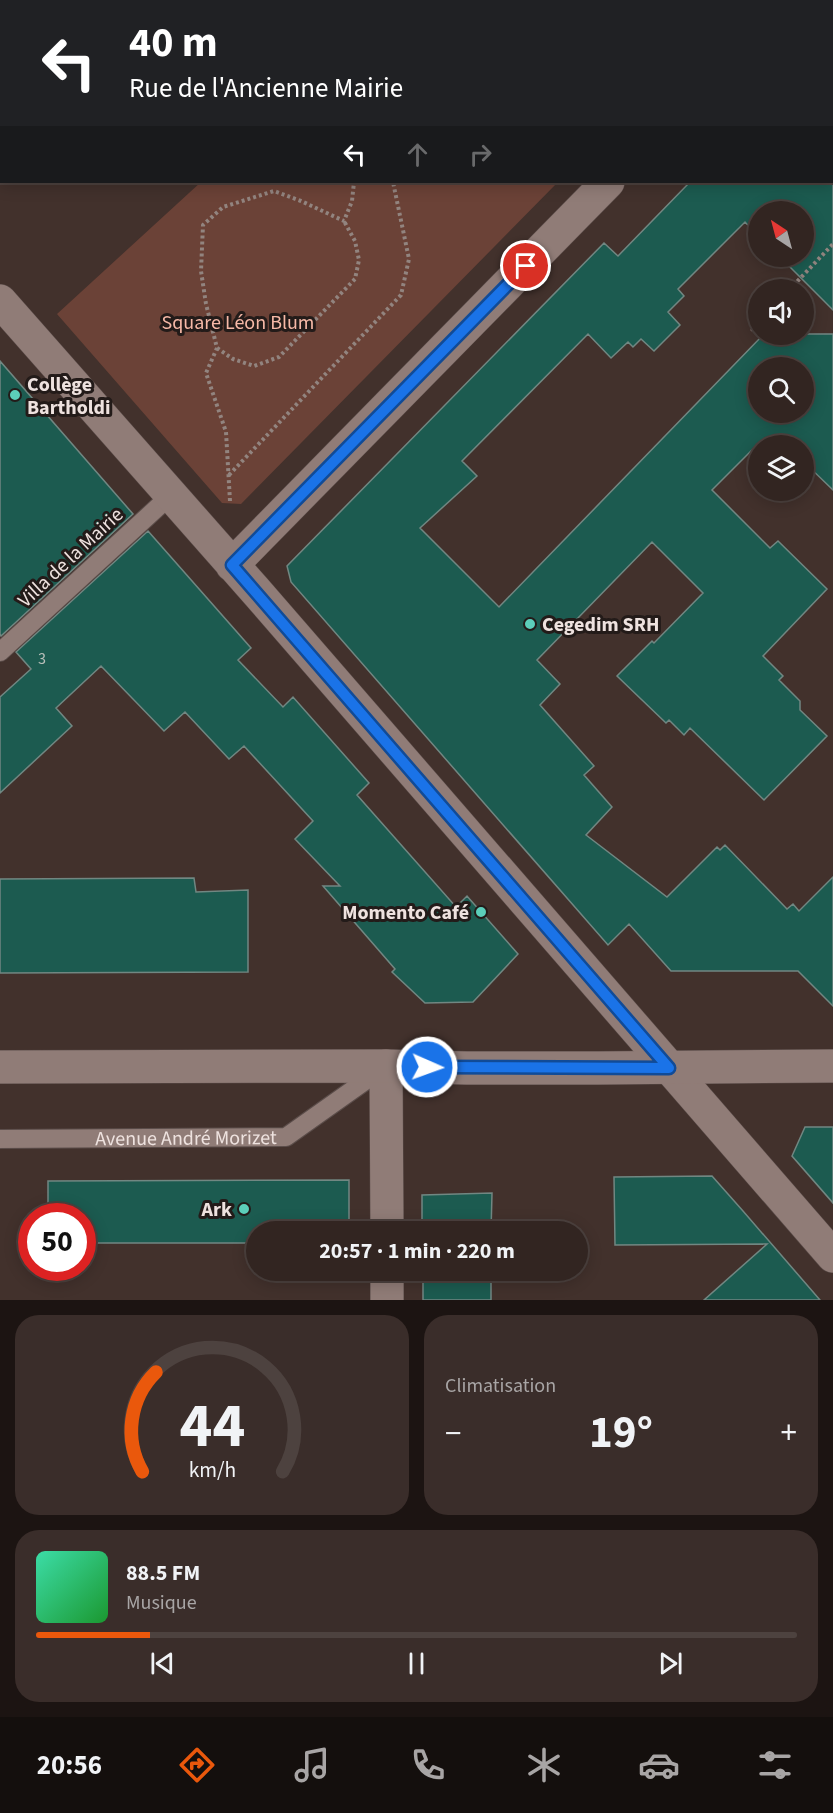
<!DOCTYPE html>
<html lang="fr">
<head>
<meta charset="utf-8">
<style>
  :root { --surface:#322521; --page:#3a2d2a; --text:#f1f3f6; --muted:#a8a5a5; --line:#4d423f; --accent:#ea580c }
  body { margin:0; font-family:"Source Sans 3",sans-serif; background:var(--page); color:var(--text); height:100vh; display:flex; flex-direction:column; font-size:22px; white-space:nowrap }
  * { box-sizing:border-box; margin:0 }
  p { font-size:20px; color:var(--muted) }
  .icon { flex:none; width:33px; height:33px; fill:none; stroke:currentColor; stroke-width:2; stroke-linecap:round; stroke-linejoin:round }
  .map { position:relative; height:1300px; overflow:hidden }
  .details { display:flex; flex-direction:column; gap:15px; padding:15px; background:#1c1412; flex:1 }
  .details>* { flex:none }
  .hud { position:absolute; left:0px; top:0px; width:834px; height:183px; box-shadow:0 3px 15px #0003,0 0 0 2px var(--line); background:#202124; color:#fff; overflow:hidden }
  .needle { width:39px; rotate:324deg }
  .tools { position:absolute; left:748px; top:201px; display:grid; gap:12px }
  .tools a { display:grid; place-items:center; width:66px; height:66px; border-radius:50%; background:var(--surface); box-shadow:0 3px 15px #0003,0 0 0 2px var(--line); font-size:30px }
  .speed { position:absolute; left:18px; top:1203px; display:flex; gap:12px; font-size:30px; font-weight:700; text-align:center }
  .speed>* { display:grid; place-content:center; width:78px; height:78px; border-radius:50%; background:var(--surface); box-shadow:0 3px 15px #0003,0 0 0 2px var(--line); line-height:1 }
  .speed .limit { border:9px solid #d22; background:#fff; color:#111 }
  .pin { position:absolute; display:grid; place-items:center; width:51px; height:51px; color:#fff; margin:-26px; border:3px solid #fff; border-radius:50%; box-shadow:0 2px 6px #0007 }
  .me { position:absolute; width:66px; margin:-33px; rotate:92deg; stroke-linejoin:round; filter:drop-shadow(0 0 4px #0008) }
  .turn { display:flex; align-items:center; gap:21px; height:126px; padding:0 30px; font-size:27px }
  .turn .icon { width:78px; height:78px; stroke-width:2.5 }
  .turn b { display:block; font-size:42px; line-height:51px }
  .lanes { display:flex; align-items:center; height:57px; padding:0 30px; background:#0003; justify-content:center; gap:30px; direction:ltr }
  .lanes .off { opacity:.35 }
  .big { font-size:45px; font-weight:700; line-height:1.1 }
  .details .tile { flex:1; display:flex; flex-direction:column; justify-content:center; gap:9px; min-width:0; padding:0 21px; border-radius:24px; background:var(--page) }
  .details .dial { align-items:center; gap:0 }
  .dial svg { height:156px; overflow:visible; fill:none; stroke:var(--line); stroke-width:7; stroke-linecap:round; text-anchor:middle }
  .dial text { fill:var(--text); stroke:none }
  .song { display:flex; align-items:center; gap:18px }
  .cover { width:72px; height:72px; border-radius:9px; background:linear-gradient(135deg,hsl(160 70% 55%),hsl(130 70% 35%)) }
  .played { height:6px; border-radius:3px; background:linear-gradient(90deg,var(--accent) 15%,var(--line) 15%) }
  .keys { display:flex; justify-content:space-around; direction:ltr }
  .heat { display:flex; justify-content:space-between; align-items:center; font-size:33px; direction:ltr }
  .details .tiles { flex:1; display:grid; gap:15px; grid-template-columns:1fr 1fr }
  .tile:last-child { grid-column:span 2 }
  .trip { position:absolute; left:246px; top:1221px; width:342px; height:60px; border-radius:30px; background:var(--surface); box-shadow:0 3px 15px #0003,0 0 0 2px var(--line); font-weight:700; line-height:60px; text-align:center }
  .tab-bar { display:flex; height:96px; justify-content:space-around; align-items:center; background:#140f0d; color:var(--muted) }
  .tab-bar .icon { width:42px; height:42px }
  .tab-bar .active { color:var(--accent) }
  .tab-bar b { font-size:27px; color:var(--text) }
  .map>svg:first-child { display:block }
</style>
</head>
<body>
<div class="map">
<svg width="833" height="1300" viewBox="0 0 833 1300">
  <rect width="100%" height="100%" fill="#42312c"/>
  <path fill="#6b4237" d="M 206,0 L 736,0 L 735,2 L 206,2 Z
    M 201,182 L 558,182 L 241,504 L 222,503 L 57,314 Z"/>
  <path fill="#1c5b50" stroke="#718782" stroke-width="1.5" fill-rule="evenodd" d="M 690,182 L 833,182 L 833,310 L 779,256 L 804,256 L 804,212 L 759,212 L 759,237 L 745,222 L 678,289 L 684,296 L 668,312 L 680,325 L 654,351 L 641,339 L 633,347 L 628,342 L 611,358 L 588,334 L 462,461 L 477,476 L 420,528 L 499,607 L 764,334 L 833,334 L 833,490 L 804,462 L 804,446 L 756,446 L 712,490 L 770,548 L 778,541 L 827,589 L 763,656 L 783,676 L 779,680 L 800,701 L 800,710 L 827,736 L 764,800 L 690,728 L 684,735 L 669,720 L 666,723 L 617,676 L 652,641 L 654,643 L 703,593 L 652,542 L 537,660 L 560,684 L 540,705 L 594,766 L 584,775 L 612,807 L 586,835 L 667,897 L 717,847 L 720,850 L 725,845 L 787,909 L 793,904 L 799,911 L 833,877 L 833,1006 L 798,971 L 671,971 L 629,924 L 608,945 L 291,582 L 287,566 L 604,243 L 618,256 ZM 759,368 L 804,368 L 804,412 L 759,412 Z
    M 0,361 L 133,514 L 1,636 L 0,634 Z
    M 148,531 L 251,648 L 238,660 L 283,707 L 293,697 L 369,783 L 357,795 L 456,907 L 467,896 L 518,954 L 473,1002 L 425,1003 L 392,972 L 395,969 L 323,886 L 340,886 L 295,839 L 313,821 L 244,746 L 229,759 L 185,712 L 164,731 L 101,666 L 56,708 L 72,726 L 0,793 L 0,697 L 31,669 L 16,652 Z
    M 194,878 L 196,892 L 248,890 L 248,972 L 0,973 L 0,879 Z
    M 805,1127 L 833,1127 L 833,1203 L 792,1156 Z
    M 712,1176 L 743,1211 L 820,1300 L 704,1300 L 767,1244 L 615,1245 L 614,1177 Z
    M 349,1180 L 349,1232 L 256,1232 L 256,1243 L 82,1243 L 82,1216 L 48,1216 L 48,1181 Z
    M 492,1193 L 491,1232 L 422,1232 L 422,1195 Z
    M 423,1270 L 491,1270 L 491,1300 L 423,1300 Z"/>
  <g fill="none" stroke-linecap="round" stroke-linejoin="round">
    <defs>
      <g id="lane">
        <path d="M 0,652 L 171,495"/>
        <path id="s1" d="M 0,1139 L 286,1137 L 382,1069"/>
      </g>
      <path id="street" d="M 784,2 L 786,0
        M 0,301 L 255,590 L 833,1256
        M 232,565 L 608,182
        M 386,1066 L 387,1232
        M 387,1270 L 387,1300"/>
      <path id="secondary" d="M 0,1067 L 386,1066 L 467,1068 L 598,1068 L 833,1066"/>
    </defs>
    <use href="#lane" stroke="#5b4d4a" stroke-width="20"/>
    <use href="#street" stroke="#5b4d4a" stroke-width="34"/>
    <use href="#secondary" stroke="#5b4d4a" stroke-width="34"/>
    <path stroke="#92847f" stroke-width="4" stroke-dasharray="3 3" stroke-linecap="butt" d="M 310,2 L 311,0
      M 390,2 L 391,0
      M 789,290 L 833,244
      M 759,320 L 751,328 L 761,337
      M 217,348 L 233,359 L 254,366 L 279,357 L 355,279 L 359,260 L 355,241 L 344,221
      M 229,475 L 401,295 L 409,259 L 393,182
      M 230,501 L 226,432 L 206,373 L 217,348 L 206,304 L 201,271 L 203,225 L 223,207 L 274,191 L 301,201 L 344,221 L 352,201 L 354,182"/>
    <use href="#lane" stroke="#907c77" stroke-width="18"/>
    <use href="#street" stroke="#907c77" stroke-width="33"/>
    <use href="#secondary" stroke="#907c77" stroke-width="33"/>
  </g>
  <g fill="none" stroke-linecap="round" stroke-linejoin="round">
    <defs>
      <path id="route" d="M 427,1067 L 669,1068 L 232,565 L 526,266"/>
    </defs>
    <use href="#route" stroke="#114b97" stroke-width="15"/>
    <use href="#route" stroke="#1a73e8" stroke-width="10"/>
  </g>
  <g fill="#5cceba" stroke="#231b19" stroke-width="2">
    <circle cx="15" cy="395" r="6"/>
    <circle cx="530" cy="624" r="6"/>
    <circle cx="481" cy="912" r="6"/>
    <circle cx="244" cy="1209" r="6"/>
  </g>
  <g text-anchor="middle" stroke-width="6" stroke-linejoin="round" paint-order="stroke">
    <g font-size="16" fill="#bac0bb">
      <text x="42" y="664">3</text>
    </g>
    <g font-size="20" fill="#f7b9a7" stroke="#231b19">
      <text x="238" y="329">Square Léon Blum</text>
    </g>
    <g font-size="20" font-weight="bold" fill="#eee2df" stroke="#231b19" text-anchor="start">
      <text x="27" y="391">Collège<tspan x="27" dy="23">Bartholdi</tspan></text>
      <text x="542" y="631">Cegedim SRH</text>
      <text x="469" y="919" text-anchor="end">Momento Café</text>
      <text x="232" y="1216" text-anchor="end">Ark</text>
    </g>
    <g font-size="20" fill="#eee2df" stroke="#231b19">
      <text transform="translate(70 557) rotate(-43)" y="7">Villa de la Mairie</text>
      <text dy="7" stroke="none"><textPath href="#s1" startOffset="186">Avenue André Morizet</textPath></text>
    </g>
  </g>
</svg>
<div class="tools">
<a><svg class="needle" viewBox="-14 -14 28 28"><path d="M0-13l5 13h-10z" fill="#e53935"/><path d="M0 13l5-13h-10z" fill="#a8a5a5"/></svg></a>
<a><svg class="icon" aria-label="sound" viewBox="0 0 24 24"><path d="M4 9h4l5-4v14l-5-4H4zM17 9q2 3 0 6"/></svg></a>
<a><svg class="icon" aria-label="search" viewBox="0 0 24 24"><circle cx="10" cy="10" r="6"/><path d="M15 15l6 6"/></svg></a>
<a><svg class="icon" aria-label="layers" viewBox="0 0 24 24"><path d="M12 4l9 5-9 5-9-5zM3 14l9 5 9-5"/></svg></a>
</div>
<div class="speed"><div class="limit">50</div></div>
<div class="pin" style="left:526px;top:266px;background:#d93025"><svg class="icon" aria-label="arrive" viewBox="0 0 24 24"><path d="M6 21V4h12l-3 4 3 4H6"/></svg></div>
<svg class="me" style="left:427px;top:1067px" viewBox="-20 -20 40 40"><circle r="17" fill="#1a73e8" stroke="#fff" stroke-width="3"/><path d="M0-11L8 9 0 5-8 9z" fill="#fff"/></svg>
<div class="trip">20:57 · 1 min · 220 m</div>
<div class="hud">
<div class="turn"><svg class="icon" aria-label="left" viewBox="0 0 24 24"><path d="M17 20v-9H6M10 6l-5 5 5 5"/></svg><div><b>40 m</b>Rue de l'Ancienne Mairie</div></div>
<div class="lanes"><svg class="icon" aria-label="left" viewBox="0 0 24 24"><path d="M17 20v-9H6M10 6l-5 5 5 5"/></svg><svg class="icon off" aria-label="ahead" viewBox="0 0 24 24"><path d="M12 20V5M6 11l6-6 6 6"/></svg><svg class="icon off" aria-label="right" viewBox="0 0 24 24"><path d="M7 20v-9h11M14 6l5 5-5 5"/></svg></div>
</div>
</div>
<section class="details">
<div class="tiles">
<div class="tile dial"><svg viewBox="0 0 100 80">
<path d="M14 69A42 42 0 1 1 86 69"/>
<path d="M14 69A42 42 0 0 1 21 18" stroke="#ea580c"/>
<text x="50" y="56" font-size="32" font-weight="700">44</text>
<text x="50" y="72" font-size="11">km/h</text>
</svg></div>
<div class="tile"><p>Climatisation</p>
<div class="heat"><a>−</a><b class="big">19°</b><a>+</a></div>
</div>
<div class="tile">
<div class="song"><i class="cover"></i><div><b>88.5 FM</b><p>Musique</p></div></div>
<div class="played"></div>
<div class="keys"><svg class="icon" aria-label="previous" viewBox="0 0 24 24"><path d="M18 5L8 12l10 7zM5 5v14"/></svg><svg class="icon" aria-label="pause" viewBox="0 0 24 24"><path d="M8 5v14M16 5v14"/></svg><svg class="icon" aria-label="next" viewBox="0 0 24 24"><path d="M6 5l10 7-10 7zM19 5v14"/></svg></div>
</div>
</div>
</section>
<nav class="tab-bar">
<b>20:56</b>
<svg class="icon active" aria-label="directions" viewBox="0 0 24 24"><path d="M12 3l9 9-9 9-9-9zM9 14v-3h6M13 9l2 2-2 2"/></svg>
<svg class="icon" aria-label="music" viewBox="0 0 24 24"><path d="M9 18V5l10-2v13"/><circle cx="6" cy="18" r="3"/><circle cx="16" cy="16" r="3"/></svg>
<svg class="icon" aria-label="phone" viewBox="0 0 24 24"><path d="M5 4h4l2 5-3 2q2 4 5 5l2-3 5 2v4C11 20 4 13 5 4z"/></svg>
<svg class="icon" aria-label="climate" viewBox="0 0 24 24"><path d="M12 3v18M4 7l16 10M4 17L20 7"/></svg>
<svg class="icon" aria-label="car" viewBox="0 0 24 24"><path d="M5 17H2v-5l4-1 3-4h7l3 4 3 1v5h-3M9 17h6M6 11h13"/><circle cx="7" cy="17" r="2"/><circle cx="17" cy="17" r="2"/></svg>
<svg class="icon" aria-label="filters" viewBox="0 0 24 24"><path d="M4 7h16M4 17h16"/><circle cx="9" cy="7" r="2"/><circle cx="15" cy="17" r="2"/></svg>
</nav>
</body>
</html>
